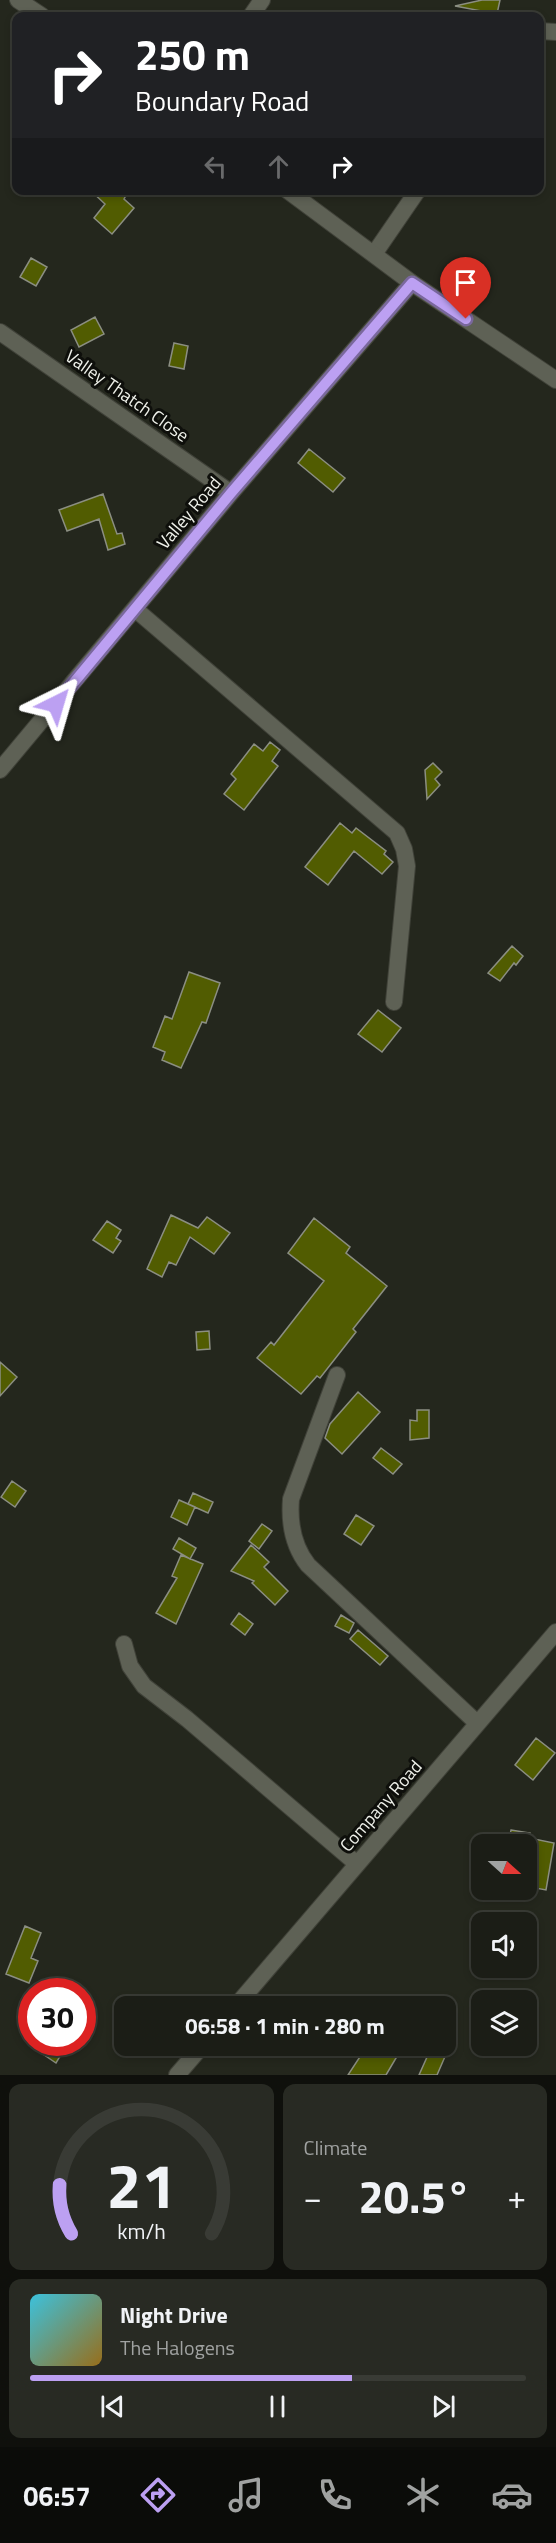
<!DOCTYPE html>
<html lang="en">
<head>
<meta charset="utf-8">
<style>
  :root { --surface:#1b1d16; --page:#282a23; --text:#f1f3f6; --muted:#a0a2a1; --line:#393b35; --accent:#bca0f2 }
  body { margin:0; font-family:"Titillium Web",sans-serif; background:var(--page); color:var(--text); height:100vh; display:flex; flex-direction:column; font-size:22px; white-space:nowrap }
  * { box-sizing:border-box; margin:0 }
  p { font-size:20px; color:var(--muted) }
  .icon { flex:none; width:33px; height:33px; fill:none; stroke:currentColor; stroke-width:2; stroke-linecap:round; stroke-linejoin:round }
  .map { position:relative; height:2075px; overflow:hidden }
  .sheet { display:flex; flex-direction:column; gap:9px; padding:9px; background:#0f100c; flex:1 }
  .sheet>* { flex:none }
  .guide { position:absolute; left:12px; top:12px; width:532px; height:183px; border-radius:12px; box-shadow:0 3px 9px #0003,0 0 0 2px var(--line); background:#202124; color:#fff; overflow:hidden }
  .needle { width:39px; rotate:111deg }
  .buttons { position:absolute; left:471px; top:1834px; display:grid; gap:12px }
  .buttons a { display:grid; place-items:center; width:66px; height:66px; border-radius:12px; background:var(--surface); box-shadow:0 3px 9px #0003,0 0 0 2px var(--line); font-size:30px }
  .speed { position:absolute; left:18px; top:1978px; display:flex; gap:12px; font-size:30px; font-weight:700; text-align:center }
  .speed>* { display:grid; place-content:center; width:78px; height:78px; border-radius:50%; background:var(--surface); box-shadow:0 3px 9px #0003,0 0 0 2px var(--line); line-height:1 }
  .speed .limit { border:9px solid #d22; background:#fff; color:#111 }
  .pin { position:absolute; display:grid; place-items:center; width:51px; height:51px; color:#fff; margin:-62px -26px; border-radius:50% 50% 50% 0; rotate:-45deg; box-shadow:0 0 6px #0007 }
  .pin .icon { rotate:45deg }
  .me { position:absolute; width:66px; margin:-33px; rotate:40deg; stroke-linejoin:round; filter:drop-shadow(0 0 4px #0008) }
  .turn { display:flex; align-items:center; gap:21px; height:126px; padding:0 24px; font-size:27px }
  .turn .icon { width:78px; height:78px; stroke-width:2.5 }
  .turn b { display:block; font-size:42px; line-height:51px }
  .lanes { display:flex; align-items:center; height:57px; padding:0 24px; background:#0003; justify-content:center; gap:30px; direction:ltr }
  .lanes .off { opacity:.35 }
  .big { font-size:45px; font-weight:700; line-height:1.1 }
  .sheet .card { flex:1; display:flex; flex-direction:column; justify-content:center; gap:9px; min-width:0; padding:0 21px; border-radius:12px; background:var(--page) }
  .sheet .dial { align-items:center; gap:0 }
  .dial svg { height:156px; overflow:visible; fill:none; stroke:var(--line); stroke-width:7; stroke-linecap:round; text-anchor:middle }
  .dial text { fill:var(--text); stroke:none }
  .song { display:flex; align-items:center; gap:18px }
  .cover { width:72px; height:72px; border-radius:9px; background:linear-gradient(135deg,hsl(190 70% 55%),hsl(40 70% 35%)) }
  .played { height:6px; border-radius:3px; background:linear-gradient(90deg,var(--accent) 65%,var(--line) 65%) }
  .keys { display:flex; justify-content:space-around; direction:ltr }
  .heat { display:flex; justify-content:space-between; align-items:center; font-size:33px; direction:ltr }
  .sheet .tiles { flex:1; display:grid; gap:9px; grid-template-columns:1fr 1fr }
  .card:last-child { grid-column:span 2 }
  .trip { position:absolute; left:114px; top:1996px; width:342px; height:60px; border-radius:12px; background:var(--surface); box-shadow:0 3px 9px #0003,0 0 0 2px var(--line); font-weight:700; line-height:60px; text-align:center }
  .tabs { display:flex; height:96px; justify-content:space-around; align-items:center; background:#0b0c09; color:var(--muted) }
  .tabs .icon { width:42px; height:42px }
  .tabs .current { color:var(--accent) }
  .tabs b { font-size:27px; color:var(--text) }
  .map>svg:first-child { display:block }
</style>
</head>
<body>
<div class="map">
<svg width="556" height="2075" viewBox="0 0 556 2075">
  <rect width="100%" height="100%" fill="#24271d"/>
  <path fill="#515c01" stroke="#8b8e82" stroke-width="1.5" d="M 482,0 L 500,0 L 497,14 L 455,6 Z
    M 90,190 L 129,190 L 124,199 L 134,208 L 112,234 L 94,218 L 105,204 Z
    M 31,258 L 47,267 L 36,286 L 20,277 Z
    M 95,317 L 104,334 L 79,347 L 71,330 Z
    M 174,343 L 188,346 L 184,369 L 169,366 Z
    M 309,449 L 345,478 L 333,492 L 298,463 Z
    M 103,494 L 117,534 L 122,533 L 125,544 L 108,550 L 99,519 L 67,531 L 59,510 Z
    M 270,742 L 280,750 L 272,761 L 278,766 L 244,810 L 224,794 L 236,779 L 231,774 L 254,744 L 263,751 Z
    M 433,763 L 442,772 L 435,779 L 440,785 L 427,799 L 425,770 Z
    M 340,823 L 352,833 L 356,828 L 386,851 L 384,854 L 393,862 L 382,874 L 354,851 L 328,885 L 305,867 Z
    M 512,946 L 523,956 L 516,965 L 514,963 L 500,981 L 488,973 Z
    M 189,972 L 220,983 L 206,1023 L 202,1022 L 181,1068 L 162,1060 L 165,1052 L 153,1047 L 165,1016 L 172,1019 Z
    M 378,1010 L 401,1028 L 382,1052 L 358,1034 Z
    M 171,1215 L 198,1228 L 207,1217 L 230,1233 L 214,1254 L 190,1237 L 176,1265 L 169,1262 L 162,1277 L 147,1269 Z
    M 314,1218 L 350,1247 L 346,1253 L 387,1286 L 353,1329 L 356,1332 L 320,1378 L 317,1376 L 301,1394 L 257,1358 L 271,1342 L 274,1345 L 324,1281 L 288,1253 Z
    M 107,1221 L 121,1230 L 116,1238 L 121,1241 L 113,1253 L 93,1240 Z
    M 209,1331 L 210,1349 L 197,1350 L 196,1332 Z
    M 0,1362 L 17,1377 L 0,1396 Z
    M 358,1392 L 380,1412 L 342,1454 L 325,1438 L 330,1424 Z
    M 417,1410 L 429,1410 L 429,1438 L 410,1440 L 410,1420 L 417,1421 Z
    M 381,1448 L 402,1464 L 393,1474 L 373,1458 Z
    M 12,1481 L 26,1491 L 15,1507 L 1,1497 Z
    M 193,1493 L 213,1502 L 208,1513 L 188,1504 Z
    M 179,1500 L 195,1507 L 187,1525 L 171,1517 Z
    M 356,1515 L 374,1526 L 361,1545 L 344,1534 Z
    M 262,1524 L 272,1531 L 259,1549 L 249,1541 Z
    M 179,1538 L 196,1548 L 190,1559 L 173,1549 Z
    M 251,1545 L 269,1562 L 264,1567 L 288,1591 L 275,1605 L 252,1583 L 254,1581 L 231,1571 Z
    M 181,1555 L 203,1564 L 176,1624 L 156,1613 L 177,1578 L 172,1576 Z
    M 239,1613 L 253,1624 L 245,1635 L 231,1624 Z
    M 341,1615 L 354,1623 L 349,1633 L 335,1626 Z
    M 358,1630 L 388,1656 L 380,1665 L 350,1639 Z
    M 536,1738 L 555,1753 L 533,1780 L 515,1765 Z
    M 511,1830 L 530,1833 L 529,1838 L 554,1843 L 546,1890 L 535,1888 L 536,1880 L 526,1878 L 526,1845 L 508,1845 Z
    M 25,1926 L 41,1933 L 31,1958 L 38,1961 L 29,1983 L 6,1974 Z
    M 41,2043 L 68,2043 L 56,2063 L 37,2050 Z
    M 367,2046 L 386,2046 L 399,2053 L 386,2075 L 348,2075 Z
    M 432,2046 L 447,2052 L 437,2075 L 419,2075 Z"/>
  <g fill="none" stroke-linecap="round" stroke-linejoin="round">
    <defs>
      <path id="minor" d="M 251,16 L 262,0
        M 540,31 L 556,32
        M 374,254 L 418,190
        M 0,332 L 231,493
        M 135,609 L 397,833 L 404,849 L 407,866 L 394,1002
        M 0,770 L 231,493 L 412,283
        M 337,1375 L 291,1499 C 289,1524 293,1546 308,1565 L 477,1723
        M 124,1644 L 130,1666 L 144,1686 L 187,1719 L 357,1864
        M 235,2007 L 556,1632
        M 177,2075 L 202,2046"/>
      <path id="secondary" d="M 18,0 L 42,16
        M 287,190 L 412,283 L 556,380"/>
    </defs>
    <use href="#minor" stroke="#404239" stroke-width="18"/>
    <use href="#secondary" stroke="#404239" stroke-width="18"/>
    <use href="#minor" stroke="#5e6155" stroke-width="16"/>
    <use href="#secondary" stroke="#5e6155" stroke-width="16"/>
  </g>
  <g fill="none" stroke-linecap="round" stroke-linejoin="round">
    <defs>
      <path id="route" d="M 56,704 L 231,493 L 412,283 L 466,319"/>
    </defs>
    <use href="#route" stroke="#7a689d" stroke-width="15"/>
    <use href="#route" stroke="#bca0f2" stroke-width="10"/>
  </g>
  <g text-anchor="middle" stroke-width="6" stroke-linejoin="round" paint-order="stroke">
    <g font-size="18" fill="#eff1ea" stroke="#0e0f0b">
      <text transform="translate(127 396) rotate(35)" y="6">Valley Thatch Close</text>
      <text transform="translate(189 513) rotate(-50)" y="6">Valley Road</text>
      <text transform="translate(381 1806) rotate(-49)" y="6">Company Road</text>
    </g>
  </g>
</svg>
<div class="buttons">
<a><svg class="needle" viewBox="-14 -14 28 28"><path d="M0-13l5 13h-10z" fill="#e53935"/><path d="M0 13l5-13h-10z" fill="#a0a2a1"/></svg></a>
<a><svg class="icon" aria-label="sound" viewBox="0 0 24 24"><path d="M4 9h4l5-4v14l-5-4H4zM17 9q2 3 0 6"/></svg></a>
<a><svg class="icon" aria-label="layers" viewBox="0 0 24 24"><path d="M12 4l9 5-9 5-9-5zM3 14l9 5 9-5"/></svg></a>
</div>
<div class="speed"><div class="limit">30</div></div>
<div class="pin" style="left:466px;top:319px;background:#d93025"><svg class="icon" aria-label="arrive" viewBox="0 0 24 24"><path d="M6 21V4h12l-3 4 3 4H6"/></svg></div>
<svg class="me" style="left:56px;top:704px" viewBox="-20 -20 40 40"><path d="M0-17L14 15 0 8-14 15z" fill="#bca0f2" stroke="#fff" stroke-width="4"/></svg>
<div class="trip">06:58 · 1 min · 280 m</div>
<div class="guide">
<div class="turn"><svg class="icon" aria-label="right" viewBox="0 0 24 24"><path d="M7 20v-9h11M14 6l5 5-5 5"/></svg><div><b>250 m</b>Boundary Road</div></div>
<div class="lanes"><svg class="icon off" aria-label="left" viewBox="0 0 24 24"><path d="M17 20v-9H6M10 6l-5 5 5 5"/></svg><svg class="icon off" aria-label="ahead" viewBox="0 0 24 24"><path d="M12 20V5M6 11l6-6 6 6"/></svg><svg class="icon" aria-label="right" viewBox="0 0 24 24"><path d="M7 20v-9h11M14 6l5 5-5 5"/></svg></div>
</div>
</div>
<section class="sheet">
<div class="tiles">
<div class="card dial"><svg viewBox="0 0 100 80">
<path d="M14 69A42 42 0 1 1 86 69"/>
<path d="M14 69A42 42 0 0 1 8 44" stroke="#bca0f2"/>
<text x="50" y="56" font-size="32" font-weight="700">21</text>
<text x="50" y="72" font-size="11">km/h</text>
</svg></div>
<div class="card"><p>Climate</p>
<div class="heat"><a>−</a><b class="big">20.5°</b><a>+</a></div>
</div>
<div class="card">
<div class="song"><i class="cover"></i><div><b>Night Drive</b><p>The Halogens</p></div></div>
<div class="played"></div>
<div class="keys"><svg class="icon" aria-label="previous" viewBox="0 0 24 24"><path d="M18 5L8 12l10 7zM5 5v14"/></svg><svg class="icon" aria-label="pause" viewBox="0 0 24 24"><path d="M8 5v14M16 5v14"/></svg><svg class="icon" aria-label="next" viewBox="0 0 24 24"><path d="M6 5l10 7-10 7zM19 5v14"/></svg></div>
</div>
</div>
</section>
<nav class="tabs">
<b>06:57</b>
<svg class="icon current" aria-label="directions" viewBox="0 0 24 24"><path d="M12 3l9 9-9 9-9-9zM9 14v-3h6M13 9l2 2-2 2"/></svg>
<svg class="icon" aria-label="music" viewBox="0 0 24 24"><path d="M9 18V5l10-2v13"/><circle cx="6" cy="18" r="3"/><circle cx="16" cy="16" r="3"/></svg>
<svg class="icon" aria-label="phone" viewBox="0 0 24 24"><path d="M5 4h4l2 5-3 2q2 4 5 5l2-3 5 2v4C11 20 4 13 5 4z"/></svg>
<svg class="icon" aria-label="climate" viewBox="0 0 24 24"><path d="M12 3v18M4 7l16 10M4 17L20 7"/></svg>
<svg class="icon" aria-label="car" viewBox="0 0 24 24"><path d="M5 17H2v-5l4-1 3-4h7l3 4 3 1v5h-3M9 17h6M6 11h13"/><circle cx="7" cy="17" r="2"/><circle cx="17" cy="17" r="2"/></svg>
</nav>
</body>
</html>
